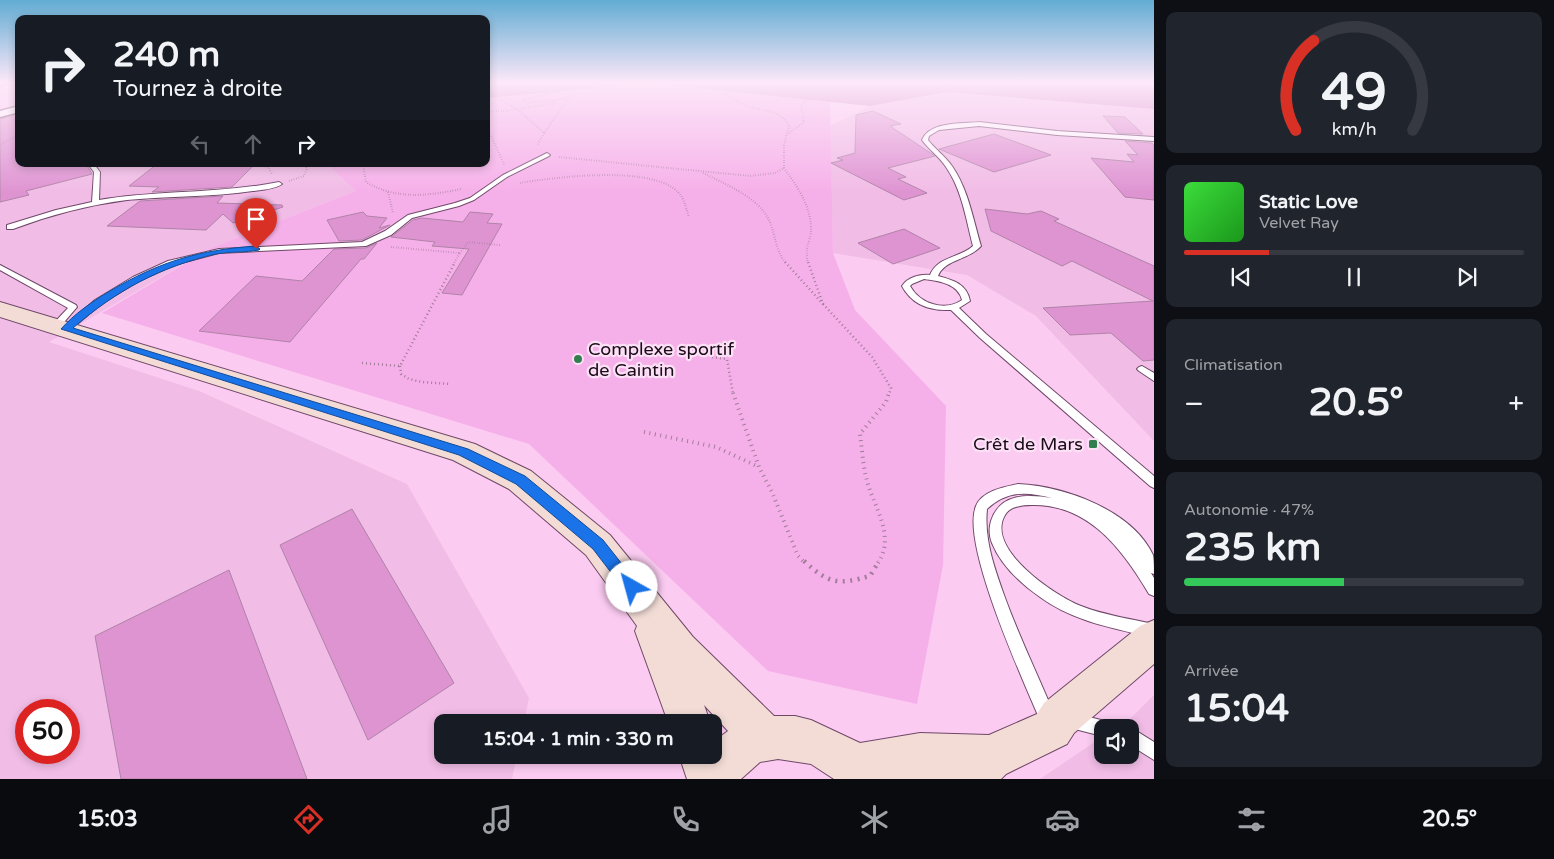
<!DOCTYPE html>
<html lang="fr">
<head>
<meta charset="utf-8">
<style>
  :root { --surface:#171b24; --page:#20242c; --text:#f1f3f6; --muted:#9ea1a6; --line:#363941; --accent:#d93025 }
  body { margin:0; font-family:"Varela Round",sans-serif; background:var(--page); color:var(--text); height:100vh; display:flex; flex-direction:column; font-size:19px; white-space:nowrap }
  * { box-sizing:border-box; margin:0 }
  p { font-size:16px; color:var(--muted) }
  .icon { flex:none; width:28px; height:28px; fill:none; stroke:currentColor; stroke-width:2; stroke-linecap:round; stroke-linejoin:round }
  .map { position:relative; flex:1; overflow:hidden }
  .details { display:flex; flex-direction:column; gap:12px; padding:12px; background:#0d0f14; width:400px }
  .details>* { flex:none }
  .guide { position:absolute; left:15px; top:15px; width:475px; height:152px; border-radius:10px; box-shadow:0 2px 8px #0003; background:#171b24; color:var(--text); overflow:hidden }
  .tools { position:absolute; left:1094px; top:719px; display:grid; gap:10px }
  .tools a { display:grid; place-items:center; width:45px; height:45px; border-radius:10px; background:var(--surface); box-shadow:0 2px 8px #0003; font-size:25px }
  .speed { position:absolute; left:15px; top:699px; display:flex; gap:10px; font-size:25px; font-weight:700; text-align:center }
  .speed>* { display:grid; place-content:center; width:65px; height:65px; border-radius:50%; background:var(--surface); box-shadow:0 2px 8px #0003; line-height:1 }
  .speed .limit { border:8px solid #d22; background:#fff; color:#111 }
  .pin { position:absolute; display:grid; place-items:center; width:42px; height:42px; color:#fff; margin:-51px -21px; border-radius:50% 50% 50% 0; rotate:-45deg; box-shadow:0 0 5px #0007 }
  .pin .icon { rotate:45deg }
  .me { position:absolute; width:55px; margin:-28px; rotate:322deg; stroke-linejoin:round; filter:drop-shadow(0 0 4px #0008) }
  .turn { display:flex; align-items:center; gap:18px; height:105px; padding:0 15px; font-size:22px }
  .turn .icon { width:65px; height:65px; stroke-width:2.5 }
  .turn b { display:block; font-size:35px; line-height:42px }
  .lanes { display:flex; align-items:center; height:48px; padding:0 15px; background:#0003; justify-content:center; gap:25px; direction:ltr }
  .lanes .off { opacity:.35 }
  .big { font-size:38px; font-weight:800; line-height:1.1 }
  .details .widget { flex:1; display:flex; flex-direction:column; justify-content:center; gap:8px; min-width:0; padding:0 18px; border-radius:10px; background:var(--page) }
  .details .dial { align-items:center; gap:0 }
  .dial svg { height:130px; overflow:visible; fill:none; stroke:var(--line); stroke-width:7; stroke-linecap:round; text-anchor:middle }
  .dial text { fill:var(--text); stroke:none }
  .song { display:flex; align-items:center; gap:15px }
  .cover { width:60px; height:60px; border-radius:8px; background:linear-gradient(135deg,hsl(120 70% 55%),hsl(120 70% 35%)) }
  .played { height:5px; border-radius:2px; background:linear-gradient(90deg,var(--accent) 25%,var(--line) 25%) }
  .keys { display:flex; justify-content:space-around; direction:ltr }
  .heat { display:flex; justify-content:space-between; align-items:center; font-size:28px; direction:ltr }
  .charge { height:8px; border-radius:4px; background:linear-gradient(90deg,#34c759 47%,var(--line) 0) }
  .trip { position:absolute; left:434px; top:714px; width:288px; height:50px; border-radius:10px; background:var(--surface); box-shadow:0 2px 8px #0003; font-weight:800; line-height:50px; text-align:center }
  .dock { display:flex; height:80px; justify-content:space-around; align-items:center; background:#090b0e; color:var(--muted) }
  .dock .icon { width:35px; height:35px }
  .dock .selected { color:var(--accent) }
  .dock b { font-size:22px; color:var(--text) }
  main { display:flex; flex:1; min-height:0 }
  .map>svg:first-child { display:block }
</style>
</head>
<body>
<main>
<div class="map">
<svg width="1154" height="779" viewBox="0 0 1154 779">
  <rect width="100%" height="100%" fill="#fbcbf1"/>
  <path fill="#f1bce6" fill-rule="evenodd" d="M 947,92 L 1154,109 L 1154,441 L 1036,316 L 967,275 L 833,253 L 830,126 L 870,106 Z
    M 0,142 L 19,164 L 327,164 L 356,191 L 211,248 L 49,342 L 199,391 L 407,484 L 529,698 L 524,722 L 442,722 L 442,755 L 517,755 L 512,779 L 0,779 ZM 26,710 L 69,710 L 69,752 L 26,752 Z
    M 1154,695 L 1154,779 L 1040,779 L 1102,737 L 1102,755 L 1130,755 L 1130,728 L 1117,727 L 1130,719 Z"/>
  <path fill="#f6b0e9" d="M 486,83 L 871,83 L 830,102 L 833,253 L 855,310 L 946,406 L 943,565 L 917,704 L 768,671 L 529,444 L 102,313 L 211,248 L 356,191 L 327,164 L 486,164 Z"/>
  <path fill="#cc82bf" d="M 486,83 L 1154,83 L 1154,109 L 947,92 L 870,106 L 647,83 L 486,98 Z"/>
  <path fill="#df94d2" stroke="#af83a7" d="M 873,111 L 901,124 L 890,126 L 935,156 L 888,168 L 906,177 L 898,179 L 927,193 L 904,200 L 831,163 L 843,160 L 837,158 L 855,153 L 856,115 Z
    M 19,114 L 19,164 L 86,164 L 92,174 L 26,191 L 29,195 L 0,202 L 0,119 Z
    M 1103,116 L 1125,117 L 1143,134 L 1118,133 Z
    M 994,134 L 1051,155 L 994,172 L 939,149 Z
    M 1125,141 L 1152,143 L 1154,145 L 1154,200 L 1125,197 L 1091,158 L 1134,162 L 1127,154 L 1138,155 Z
    M 157,164 L 194,164 L 253,166 L 232,187 L 152,192 L 159,187 L 129,186 Z
    M 223,196 L 217,203 L 282,205 L 283,207 L 233,223 L 223,214 L 206,230 L 107,226 L 140,201 Z
    M 985,209 L 1027,214 L 1041,211 L 1059,219 L 1054,221 L 1154,266 L 1154,360 L 1143,361 L 1111,333 L 1070,335 L 1043,308 L 1153,301 L 1072,261 L 1062,266 L 991,231 Z
    M 363,212 L 367,216 L 387,218 L 379,228 L 390,225 L 362,240 L 339,241 L 327,220 Z
    M 470,212 L 493,214 L 487,223 L 502,224 L 462,295 L 442,293 L 469,249 L 432,246 L 435,242 L 391,237 L 413,220 L 422,218 L 463,222 Z
    M 904,229 L 940,248 L 893,264 L 858,243 Z
    M 377,243 L 364,259 L 361,259 L 290,342 L 199,331 L 256,276 L 302,281 L 334,249 L 366,248 Z
    M 352,509 L 454,683 L 368,740 L 280,545 Z
    M 229,570 L 307,779 L 121,779 L 95,636 Z"/>
  <g fill="none" stroke-linecap="round" stroke-linejoin="round">
    <defs>
      <path id="service" d="M 979,122 L 1057,131 L 1154,137 L 1154,141 L 1057,135 L 979,126 L 939,130 L 929,136 L 928,140 C 935,149 945,156 952,166 C 968,189 973,219 981,246 C 969,260 945,259 938,276 C 953,280 967,284 970,301 L 959,308 L 986,334 L 1154,476 L 1154,488 L 1150,486 L 980,338 L 951,310 C 931,311 912,305 902,286 C 908,277 920,274 930,275 C 938,256 960,258 973,246 C 966,219 962,190 946,167 C 940,157 929,150 922,140 C 930,121 962,124 979,122 ZM 924,279 C 938,281 958,283 962,300 C 945,312 920,304 910,286 L 912,284 Z
        M 547,153 L 550,155 L 549,156 L 507,177 L 474,200 L 459,206 L 412,218 L 391,235 L 366,246 L 219,253 L 174,265 L 139,281 L 101,304 L 69,331 L 66,332 L 62,329 L 95,300 L 133,277 L 168,261 L 219,249 L 362,242 L 385,231 L 408,215 L 455,203 L 470,198 L 503,175 Z
        M 88,164 L 94,164 L 100,172 L 99,200 C 158,190 219,194 279,182 L 282,184 C 275,189 262,190 253,191 C 211,197 169,196 127,200 C 88,205 50,215 13,229 L 7,229 L 7,225 L 56,210 L 92,202 L 94,172 Z
        M 0,265 L 76,305 L 77,307 L 59,328 L 53,328 L 52,326 L 53,324 L 68,308 L 0,270 Z
        M 1142,366 L 1154,373 L 1154,381 L 1139,371 L 1137,369 L 1139,367 Z
        M 1018,484 C 1064,486 1132,510 1153,555 C 1154,560 1154,568 1154,574 L 1151,573 L 1154,578 L 1154,596 L 1149,594 C 1123,550 1089,504 1032,505 C 1023,505 1010,506 1005,515 C 985,549 1055,596 1081,606 C 1104,615 1130,619 1154,624 L 1154,638 C 1114,628 1074,622 1040,597 C 1020,583 1001,565 992,543 C 989,536 989,528 991,521 C 1000,493 1028,494 1052,498 C 1026,492 1008,490 987,509 C 984,539 994,567 1004,595 C 1019,637 1039,677 1056,719 L 1054,725 L 1048,727 L 1042,725 C 1025,684 960,544 976,506 C 982,491 1004,487 1018,484 Z
        M 1073,713 L 1109,722 L 1111,728 L 1102,728 L 1102,736 L 1067,727 L 1065,721 L 1067,715 Z
        M 1130,727 L 1154,742 L 1154,760 L 1130,745 Z"/>
      <path id="minor" d="M 0,83 L 6,83 L 0,86 Z
        M 19,106 L 19,112 L 0,117 L 0,111 Z"/>
      <path id="secondary" d="M 0,302 L 475,444 L 531,471 L 610,535 L 693,637 L 774,716 L 795,716 L 811,720 L 860,743 L 920,733 L 989,735 L 1037,714 L 1044,703 L 1140,626 L 1154,620 L 1154,664 L 1074,733 L 1067,744 L 1006,774 L 1001,779 L 834,779 L 811,764 L 778,759 L 760,762 L 741,779 L 687,779 L 679,755 L 712,755 L 712,737 L 717,739 L 728,731 L 704,705 L 710,722 L 668,722 L 635,631 L 637,626 L 586,555 L 509,489 L 453,460 L 0,317 Z"/>
    </defs>
    <use href="#service" stroke="#6f4868" stroke-width="2"/>
    <use href="#minor" stroke="#6f4868" stroke-width="3"/>
    <use href="#secondary" stroke="#6f4868" stroke-width="2"/>
    <path stroke="#a07d99" stroke-width="2" stroke-dasharray="0.5 2" stroke-linecap="butt" d="M 505,83 L 528,83
      M 924,83 L 948,84
      M 946,83 L 974,87 L 956,83
      M 488,85 L 495,97 L 517,109 L 544,133 L 537,146
      M 488,85 L 505,83
      M 816,93 L 856,83
      M 553,101 L 527,102 L 522,100 L 559,91 L 575,83
      M 554,101 L 568,97
      M 486,111 L 505,111 L 557,103
      M 486,125 L 504,164
      M 544,133 L 575,89 L 602,87
      M 789,133 L 804,122 L 801,105 L 827,83
      M 1,144 L 19,135
      M 559,157 L 750,176 L 775,173 L 784,168 L 784,145 L 789,126 C 782,111 764,111 750,107 C 733,102 723,88 705,86 C 670,82 637,93 602,87 L 608,83
      M 255,164 L 268,167 L 272,174
      M 363,164 L 366,182 C 396,200 428,196 461,189
      M 784,168 C 797,186 811,206 811,229 C 811,243 804,245 808,263
      M 703,173 C 725,184 758,197 769,220 C 776,235 775,251 786,263
      M 289,181 L 304,176 L 307,169 L 305,164
      M 520,183 C 555,177 652,165 678,192 C 685,199 686,209 689,217
      M 388,192 L 393,213
      M 391,247 L 460,253 L 454,263
      M 460,253 L 468,242 L 500,245"/>
    <path stroke="#a07d99" stroke-width="2.5" stroke-dasharray="1 3" stroke-linecap="butt" d="M 785,262 L 823,304 L 808,262
      M 823,304 L 872,357 L 891,388 L 889,394
      M 712,357 L 727,359 L 733,394
      M 362,363 L 400,366 L 455,262
      M 400,366 L 401,374 L 409,379 L 422,382 L 450,384"/>
    <path stroke="#a07d99" stroke-width="4" stroke-dasharray="1 4.5" stroke-linecap="butt" d="M 733,393 L 759,467 L 772,492 L 798,556 L 805,563
      M 644,432 L 716,447 L 759,467
      M 878,563 C 896,536 874,507 867,481 C 863,466 862,449 860,434 L 886,402 L 889,393"/>
    <path stroke="#a07d99" stroke-width="4.5" stroke-dasharray="2 5.5" stroke-linecap="butt" d="M 804,561 C 829,584 838,585 870,576 L 879,561"/>
    <use href="#service" fill="#fff" fill-rule="evenodd"/>
    <use href="#minor" fill="#fff" fill-rule="evenodd"/>
    <use href="#secondary" fill="#f3dcd6" fill-rule="evenodd"/>
  </g>
  <linearGradient id="sky" x2="0" y2="1"><stop stop-color="#62acd3"/><stop offset="0.43" stop-color="#fde8f9"/><stop offset="1" stop-color="#fde8f9" stop-opacity="0"/></linearGradient>
  <rect width="1154" height="192" fill="url(#sky)"/>
  <path fill="#1a73e8" stroke="#114b97" d="M 256,246 L 260,249 L 259,250 C 245,253 230,251 216,254 C 160,267 117,290 73,328 L 468,449 L 525,476 L 603,540 L 637,583 L 639,587 L 637,592 L 632,594 L 626,592 L 593,549 L 516,484 L 459,455 L 61,329 C 74,314 93,301 110,291 C 159,262 198,250 256,246 Z"/>
  <g fill="#317f4f" stroke="#fce0f6" stroke-width="2">
    <circle cx="578" cy="359" r="5"/>
    <rect x="1088" y="439" width="10" height="10" rx="2.5"/>
  </g>
  <g text-anchor="middle" stroke-width="4.5" stroke-linejoin="round" paint-order="stroke">
    <g font-size="18" fill="#190a17" stroke="#fce0f6" text-anchor="start">
      <text x="588" y="355">Complexe sportif<tspan x="588" dy="21">de Caintin</tspan></text>
      <text x="1083" y="450" text-anchor="end">Crêt de Mars</text>
    </g>
  </g>
</svg>
<div class="tools">
<a><svg class="icon" aria-label="sound" viewBox="0 0 24 24"><path d="M4 9h4l5-4v14l-5-4H4zM17 9q2 3 0 6"/></svg></a>
</div>
<div class="speed"><div class="limit">50</div></div>
<div class="pin" style="left:256px;top:249px;background:#d93025"><svg class="icon" aria-label="arrive" viewBox="0 0 24 24"><path d="M6 21V4h12l-3 4 3 4H6"/></svg></div>
<svg class="me" style="left:632px;top:587px" viewBox="-20 -20 40 40"><circle r="19" fill="#fff"/><path d="M0-13L10 11 0 6-10 11z" fill="#1a73e8"/></svg>
<div class="trip">15:04 · 1 min · 330 m</div>
<div class="guide">
<div class="turn"><svg class="icon" aria-label="right" viewBox="0 0 24 24"><path d="M7 20v-9h11M14 6l5 5-5 5"/></svg><div><b>240 m</b>Tournez à droite</div></div>
<div class="lanes"><svg class="icon off" aria-label="left" viewBox="0 0 24 24"><path d="M17 20v-9H6M10 6l-5 5 5 5"/></svg><svg class="icon off" aria-label="ahead" viewBox="0 0 24 24"><path d="M12 20V5M6 11l6-6 6 6"/></svg><svg class="icon" aria-label="right" viewBox="0 0 24 24"><path d="M7 20v-9h11M14 6l5 5-5 5"/></svg></div>
</div>
</div>
<section class="details">
<div class="widget dial"><svg viewBox="0 0 100 80">
<path d="M14 69A42 42 0 1 1 86 69"/>
<path d="M14 69A42 42 0 0 1 25 14" stroke="#d93025"/>
<text x="50" y="56" font-size="32" font-weight="700">49</text>
<text x="50" y="72" font-size="11">km/h</text>
</svg></div>
<div class="widget">
<div class="song"><i class="cover"></i><div><b>Static Love</b><p>Velvet Ray</p></div></div>
<div class="played"></div>
<div class="keys"><svg class="icon" aria-label="previous" viewBox="0 0 24 24"><path d="M18 5L8 12l10 7zM5 5v14"/></svg><svg class="icon" aria-label="pause" viewBox="0 0 24 24"><path d="M8 5v14M16 5v14"/></svg><svg class="icon" aria-label="next" viewBox="0 0 24 24"><path d="M6 5l10 7-10 7zM19 5v14"/></svg></div>
</div>
<div class="widget"><p>Climatisation</p>
<div class="heat"><a>−</a><b class="big">20.5°</b><a>+</a></div>
</div>
<div class="widget"><p>Autonomie · 47%</p><b class="big">235 km</b><div class="charge"></div></div>
<div class="widget"><p>Arrivée</p><b class="big">15:04</b></div>
</section>
</main>
<nav class="dock">
<b>15:03</b>
<svg class="icon selected" aria-label="directions" viewBox="0 0 24 24"><path d="M12 3l9 9-9 9-9-9zM9 14v-3h6M13 9l2 2-2 2"/></svg>
<svg class="icon" aria-label="music" viewBox="0 0 24 24"><path d="M9 18V5l10-2v13"/><circle cx="6" cy="18" r="3"/><circle cx="16" cy="16" r="3"/></svg>
<svg class="icon" aria-label="phone" viewBox="0 0 24 24"><path d="M5 4h4l2 5-3 2q2 4 5 5l2-3 5 2v4C11 20 4 13 5 4z"/></svg>
<svg class="icon" aria-label="climate" viewBox="0 0 24 24"><path d="M12 3v18M4 7l16 10M4 17L20 7"/></svg>
<svg class="icon" aria-label="car" viewBox="0 0 24 24"><path d="M5 17H2v-5l4-1 3-4h7l3 4 3 1v5h-3M9 17h6M6 11h13"/><circle cx="7" cy="17" r="2"/><circle cx="17" cy="17" r="2"/></svg>
<svg class="icon" aria-label="filters" viewBox="0 0 24 24"><path d="M4 7h16M4 17h16"/><circle cx="9" cy="7" r="2"/><circle cx="15" cy="17" r="2"/></svg>
<b>20.5°</b>
</nav>
</body>
</html>
